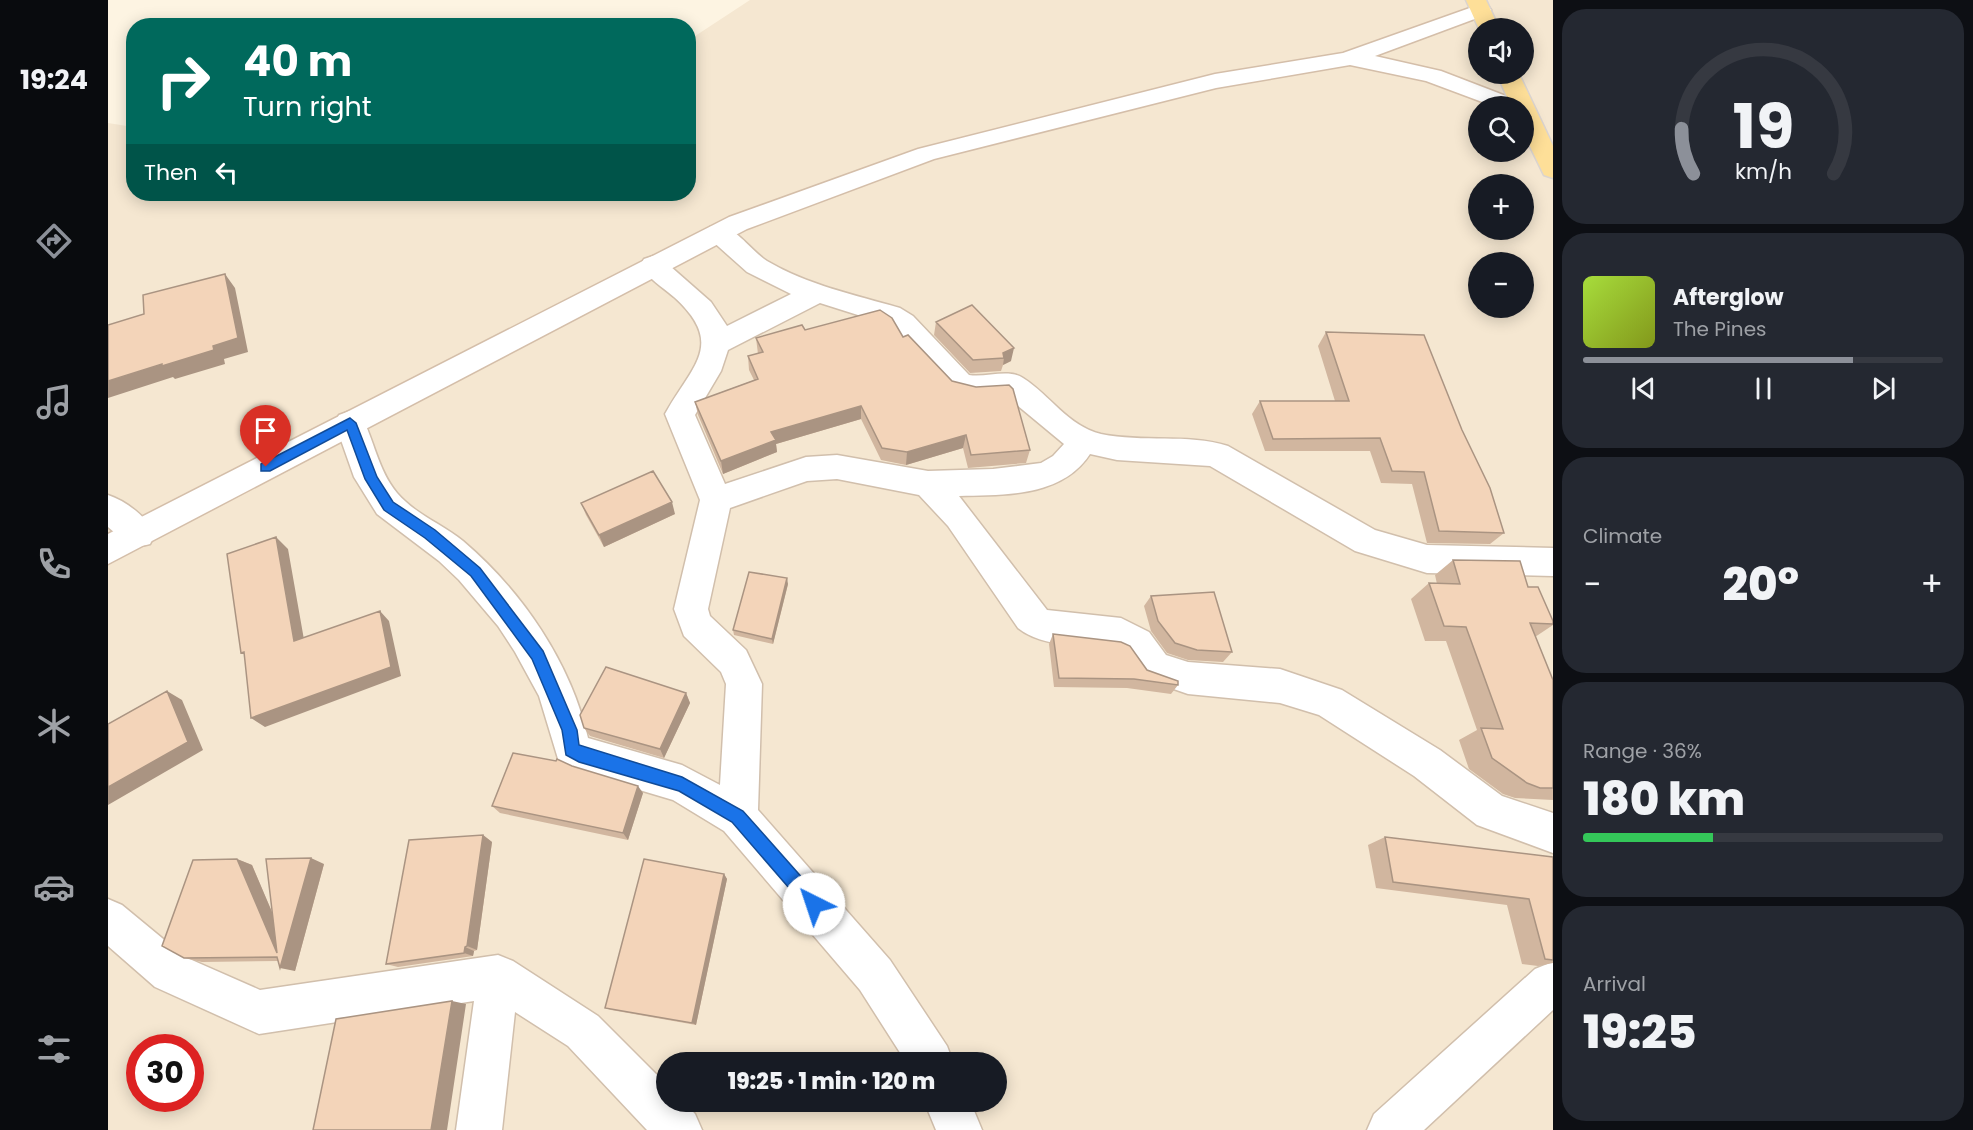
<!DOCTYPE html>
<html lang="en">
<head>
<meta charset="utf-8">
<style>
  :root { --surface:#171b24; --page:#242831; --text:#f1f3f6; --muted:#9ea1a6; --line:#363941; --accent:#8c9099 }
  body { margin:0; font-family:Poppins,sans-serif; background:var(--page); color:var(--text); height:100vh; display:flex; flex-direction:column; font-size:22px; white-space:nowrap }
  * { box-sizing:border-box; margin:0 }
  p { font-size:20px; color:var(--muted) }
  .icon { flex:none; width:33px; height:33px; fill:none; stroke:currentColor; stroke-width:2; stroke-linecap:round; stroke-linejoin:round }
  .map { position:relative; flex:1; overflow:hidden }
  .side { display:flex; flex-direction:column; gap:9px; padding:9px; background:#0d0f14; width:420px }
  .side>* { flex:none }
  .banner { position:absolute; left:18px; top:18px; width:570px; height:183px; border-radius:24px; box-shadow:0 3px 15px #0003; background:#00695c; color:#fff; overflow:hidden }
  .fabs { position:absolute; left:1360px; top:18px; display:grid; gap:12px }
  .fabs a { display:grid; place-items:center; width:66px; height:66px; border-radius:50%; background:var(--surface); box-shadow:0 3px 15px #0003; font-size:30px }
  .speed { position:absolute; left:18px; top:1034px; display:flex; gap:12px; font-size:30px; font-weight:700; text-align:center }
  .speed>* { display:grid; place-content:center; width:78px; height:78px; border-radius:50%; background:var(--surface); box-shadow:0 3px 15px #0003; line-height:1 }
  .speed .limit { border:9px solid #d22; background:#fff; color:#111 }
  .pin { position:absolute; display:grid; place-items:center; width:51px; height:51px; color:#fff; margin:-62px -26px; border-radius:50% 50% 50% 0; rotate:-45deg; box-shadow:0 0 6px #0007 }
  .pin .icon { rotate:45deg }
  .me { position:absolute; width:66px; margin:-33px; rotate:319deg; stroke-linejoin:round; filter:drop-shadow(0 0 4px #0008) }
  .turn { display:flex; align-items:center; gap:21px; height:126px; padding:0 18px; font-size:27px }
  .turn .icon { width:78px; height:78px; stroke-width:2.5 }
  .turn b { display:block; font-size:42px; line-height:51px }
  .then { display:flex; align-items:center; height:57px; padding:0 18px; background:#0003; gap:12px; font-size:22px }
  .big { font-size:45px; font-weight:800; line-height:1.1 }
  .side .widget { flex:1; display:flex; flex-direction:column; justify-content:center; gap:9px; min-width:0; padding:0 21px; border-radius:24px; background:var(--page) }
  .side .dial { align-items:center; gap:0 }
  .dial svg { height:156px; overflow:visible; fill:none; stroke:var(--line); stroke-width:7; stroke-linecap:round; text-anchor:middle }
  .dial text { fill:var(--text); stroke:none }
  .song { display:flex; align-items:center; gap:18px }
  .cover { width:72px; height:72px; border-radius:9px; background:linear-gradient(135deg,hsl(80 70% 55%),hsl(70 70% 35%)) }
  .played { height:6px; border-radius:3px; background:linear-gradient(90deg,var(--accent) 75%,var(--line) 75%) }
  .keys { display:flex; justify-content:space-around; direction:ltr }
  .heat { display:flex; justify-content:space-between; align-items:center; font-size:33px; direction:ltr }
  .charge { height:9px; border-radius:4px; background:linear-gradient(90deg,#34c759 36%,var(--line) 0) }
  .trip { position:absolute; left:548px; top:1052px; width:351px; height:60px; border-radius:30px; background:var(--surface); box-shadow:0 3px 15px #0003; font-weight:800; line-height:60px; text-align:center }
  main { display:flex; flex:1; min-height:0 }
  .dock { display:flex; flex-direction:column; width:108px; justify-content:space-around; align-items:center; background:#090b0e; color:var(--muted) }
  .dock .icon { width:42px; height:42px }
  .dock .current { color:var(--accent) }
  .dock b { font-size:27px; color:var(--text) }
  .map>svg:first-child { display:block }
</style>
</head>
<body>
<main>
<nav class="dock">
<b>19:24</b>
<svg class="icon current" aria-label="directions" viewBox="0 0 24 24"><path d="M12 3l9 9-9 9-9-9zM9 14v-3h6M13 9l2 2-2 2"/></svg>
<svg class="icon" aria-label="music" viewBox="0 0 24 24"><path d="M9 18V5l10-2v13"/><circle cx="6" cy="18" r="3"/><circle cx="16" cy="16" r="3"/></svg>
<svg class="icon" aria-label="phone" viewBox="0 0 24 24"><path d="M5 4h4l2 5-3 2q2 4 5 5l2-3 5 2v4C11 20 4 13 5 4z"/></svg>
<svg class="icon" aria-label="climate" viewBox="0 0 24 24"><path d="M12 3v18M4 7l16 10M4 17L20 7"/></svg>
<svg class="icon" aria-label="car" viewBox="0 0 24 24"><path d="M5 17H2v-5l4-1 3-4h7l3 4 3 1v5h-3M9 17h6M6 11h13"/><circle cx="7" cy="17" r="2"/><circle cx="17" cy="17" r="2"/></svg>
<svg class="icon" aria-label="filters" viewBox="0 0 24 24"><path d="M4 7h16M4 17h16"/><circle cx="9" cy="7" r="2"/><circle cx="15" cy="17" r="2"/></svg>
</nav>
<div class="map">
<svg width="1445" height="1130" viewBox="0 0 1445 1130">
  <rect width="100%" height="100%" fill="#fdf4e2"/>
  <path fill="#f5e7d1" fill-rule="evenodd" d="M 642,0 L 1445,0 L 1445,1130 L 0,1130 L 0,123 L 25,127 L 26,194 L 580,194 L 581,40 ZM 1371,28 L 1416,28 L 1416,74 L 1371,74 ZM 1371,106 L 1416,106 L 1416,152 L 1371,152 ZM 1371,184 L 1416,184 L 1416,230 L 1371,230 ZM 1371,262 L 1416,262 L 1416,308 L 1371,308 ZM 32,1047 L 82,1047 L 82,1098 L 32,1098 ZM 558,1062 L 888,1062 L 888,1101 L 558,1101 Z"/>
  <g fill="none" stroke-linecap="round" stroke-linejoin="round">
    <defs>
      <path id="minor" d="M 611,225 C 631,230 642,250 659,261 C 700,285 747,295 792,308 L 805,316 L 861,375 C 878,378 900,368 915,378 C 942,395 960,426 993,434 C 1035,443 1079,433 1120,446 L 1267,530 L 1319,545 L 1445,548 L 1445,576 L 1319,573 L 1247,551 L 1102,466 L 1009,460 L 982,454 C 954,497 897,495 851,496 L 939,610 L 1013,618 L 1041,632 L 1058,655 L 1080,662 L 1172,669 L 1234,690 L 1332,750 L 1394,796 L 1445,813 L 1445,853 L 1369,825 L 1306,776 L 1211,715 L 1172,703 L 1080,694 L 1034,678 L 1017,654 L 1008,649 C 976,645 935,648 910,628 L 840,526 L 811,495 L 729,479 L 699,481 L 622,508 L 600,609 L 602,616 L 638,650 L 654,684 L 650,810 L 782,960 L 839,1046 L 845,1062 L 798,1062 L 752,990 L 616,831 L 565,800 L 471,772 L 451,762 L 431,696 L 407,652 L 390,626 L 351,580 L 331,561 L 269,514 L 246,477 L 227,423 L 231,415 L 242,411 L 253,415 C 266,440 270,470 289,493 C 307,514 334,524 355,541 C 414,591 463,663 480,738 L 574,765 L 612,785 L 618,684 L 613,672 L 576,636 L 566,609 L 592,500 L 557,414 C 583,366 619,345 566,297 C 554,287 540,278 532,265 L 536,259 L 545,256 L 554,259 L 603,302 L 619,326 L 683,294 L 639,272 L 602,239 L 598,233 L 602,227 ZM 712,303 L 772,322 L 785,330 L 842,392 L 865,398 L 898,396 L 956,444 L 945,456 L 933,463 L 885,469 L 820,471 L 729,455 L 698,457 L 617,484 L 587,415 L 613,371 L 620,350 Z
        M 0,495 C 18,501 39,517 47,534 L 42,544 C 23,550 14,539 0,527 Z
        M 0,899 L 14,905 L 77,957 L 152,990 L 390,955 L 405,961 L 490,1016 L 558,1084 L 558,1101 L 575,1101 L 587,1114 L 594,1130 L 539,1130 L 460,1046 L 407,1012 L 394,1130 L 348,1130 L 366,1001 L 151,1034 L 47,987 L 0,946 Z
        M 1442,963 L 1445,963 L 1445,1010 L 1316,1130 L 1259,1130 L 1266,1114 L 1427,969 Z
        M 816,1101 L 862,1101 L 874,1130 L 828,1130 Z"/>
      <path id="secondary" d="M 1373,4 L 1380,6 L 1383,10 L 1380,14 L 1267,56 L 1333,71 L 1411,101 L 1414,106 L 1385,106 L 1318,81 L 1242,65 L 1108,88 L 826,159 L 639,229 L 0,564 L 0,534 L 621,217 L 810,149 L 1107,74 L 1235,53 Z"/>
      <path id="primary" d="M 1358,0 L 1378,0 L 1391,28 L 1371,29 Z
        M 1389,74 L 1411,74 L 1445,146 L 1445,178 L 1436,175 L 1416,134 L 1416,106 L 1403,106 Z"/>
    </defs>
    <use href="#minor" stroke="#d1bfac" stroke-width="3"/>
    <use href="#secondary" stroke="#d4bea9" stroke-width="3"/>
    <use href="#primary" stroke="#dbd4cf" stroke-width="3"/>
    <use href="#minor" fill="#fff" fill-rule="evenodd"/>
    <use href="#secondary" fill="#fff" fill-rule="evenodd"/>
    <use href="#primary" fill="#fedf98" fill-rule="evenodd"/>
  </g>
  <path fill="#d1b69f" d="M 828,322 L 903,361 L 895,365 L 893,371 L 862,373 L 826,335 Z
    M 697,330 L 795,337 L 922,450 L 918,463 L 860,468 L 855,448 L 798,465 L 773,460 L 753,419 L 668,444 L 669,452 L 615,474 L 590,415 L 587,402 L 646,380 L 641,370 L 640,356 L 650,354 L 648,338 Z
    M 1218,332 L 1396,533 L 1382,544 L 1319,543 L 1304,484 L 1273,483 L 1262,451 L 1157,451 L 1144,414 L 1152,401 L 1227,401 L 1210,346 Z
    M 473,503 L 567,514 L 496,547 L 478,515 Z
    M 1345,560 L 1420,587 L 1445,621 L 1445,625 L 1427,637 L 1445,680 L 1445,800 L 1407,798 L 1395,794 L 1361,769 L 1351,740 L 1369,730 L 1338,641 L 1317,641 L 1303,599 L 1321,583 L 1329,584 L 1327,575 Z
    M 680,584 L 665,644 L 626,635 L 625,630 Z
    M 1043,596 L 1124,652 L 1115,662 L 1080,660 L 1059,653 L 1043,631 L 1036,606 Z
    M 945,634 L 1039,670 L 1070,685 L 1063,694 L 1019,688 L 946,687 L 941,644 Z
    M 578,693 L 582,703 L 556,758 L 482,736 L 476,728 Z
    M 464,766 L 535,793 L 520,840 L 392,813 L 384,806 Z
    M 375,835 L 384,842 L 369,950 L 366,951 L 365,956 L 290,967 L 278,964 Z
    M 1277,837 L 1445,857 L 1445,963 L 1430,966 L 1414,964 L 1399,905 L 1268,888 L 1260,845 Z
    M 129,859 L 144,865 L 164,912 L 216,864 L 187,971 L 170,961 L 94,962 L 76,958 Z
    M 616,874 L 619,879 L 588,1025 L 503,1010 L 497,1008 Z"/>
  <path fill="#aa9482" d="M 117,274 L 127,288 L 140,352 L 116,359 L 117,364 L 67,379 L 65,377 L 0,398 L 0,381 L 54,364 L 105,346 Z
    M 906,348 L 903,361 L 895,365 L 896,358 L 895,353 Z
    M 753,406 L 753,419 L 668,444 L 669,452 L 615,474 L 613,461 L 663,432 Z
    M 858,435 L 855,448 L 798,465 L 799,452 Z
    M 564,502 L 567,514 L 496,547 L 491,535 Z
    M 168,537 L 180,549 L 198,651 L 186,641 Z
    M 679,578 L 680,584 L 665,644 L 664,639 Z
    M 272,611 L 281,621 L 293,676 L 157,727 L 143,718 Z
    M 59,691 L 74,700 L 95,750 L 0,805 L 0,787 Z
    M 578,693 L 582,703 L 556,758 L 552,749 Z
    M 530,786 L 535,793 L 520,840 L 515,833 Z
    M 375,835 L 384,842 L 369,950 L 359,946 Z
    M 203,858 L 216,864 L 187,971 L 172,968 L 169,953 L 129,859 L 144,865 L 178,945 Z
    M 616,874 L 619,879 L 588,1025 L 584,1023 Z
    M 357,947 L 366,951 L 365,956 L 356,953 Z
    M 344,1001 L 358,1004 L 339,1130 L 323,1130 Z"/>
  <path fill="#f3d4b9" stroke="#aa9482" stroke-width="1.5" d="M 117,274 L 130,338 L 105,346 L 106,350 L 54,366 L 54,364 L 0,381 L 0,325 L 36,314 L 35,295 Z
    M 864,305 L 906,348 L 895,353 L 896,358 L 865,360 L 828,322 Z
    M 772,310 L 784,318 L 795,337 L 800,335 L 844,381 L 868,387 L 901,385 L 905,389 L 922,450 L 863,455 L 858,435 L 799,452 L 774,448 L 753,406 L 663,432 L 668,440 L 613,461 L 587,402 L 650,379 L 640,356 L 655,352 L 648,338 L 694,325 L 697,330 Z
    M 1218,332 L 1316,335 L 1354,430 L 1382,488 L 1396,533 L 1331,531 L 1316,472 L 1284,471 L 1272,438 L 1165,439 L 1152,401 L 1241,401 Z
    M 545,471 L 564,502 L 491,535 L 473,503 Z
    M 168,537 L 186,641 L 272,611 L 283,667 L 143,718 L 136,652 L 133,653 L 119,554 Z
    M 1345,560 L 1412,561 L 1420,587 L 1430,587 L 1445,621 L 1445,624 L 1422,623 L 1445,680 L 1445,788 L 1432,788 L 1419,783 L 1384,758 L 1373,728 L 1395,729 L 1358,627 L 1336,626 L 1321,583 L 1352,584 Z
    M 641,572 L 679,578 L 664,639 L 625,630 Z
    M 1106,592 L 1124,652 L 1089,650 L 1067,643 L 1050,621 L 1043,596 Z
    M 945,634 L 1013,642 L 1022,646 L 1039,670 L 1070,681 L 1070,685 L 1026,679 L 951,678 Z
    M 498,667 L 578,693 L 552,749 L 476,728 L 472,715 Z
    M 59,691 L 80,742 L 0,787 L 0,724 Z
    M 405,753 L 448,761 L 449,759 L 464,766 L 530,786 L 515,833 L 384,806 Z
    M 375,835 L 359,946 L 357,947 L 356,953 L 278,964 L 301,840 Z
    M 1277,837 L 1445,857 L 1445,960 L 1437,959 L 1421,899 L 1285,882 Z
    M 203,858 L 172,968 L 169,957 L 76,958 L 54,946 L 85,860 L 129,859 L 169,953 L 158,859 Z
    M 536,859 L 616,874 L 584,1023 L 497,1008 Z
    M 344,1001 L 323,1130 L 205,1130 L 228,1019 Z"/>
  <path fill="#1a73e8" stroke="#114b97" stroke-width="1.5" d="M 242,418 L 248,423 L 269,477 L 285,502 L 327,530 L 372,568 L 435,651 L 469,730 L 471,745 L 574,777 L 635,811 L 712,898 L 714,904 L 712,910 L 706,913 L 700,910 L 624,822 L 571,791 L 471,762 L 458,755 L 454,730 L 424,659 L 363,576 L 317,538 L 276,510 L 257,479 L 239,430 L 162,471 L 153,471 L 153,464 Z"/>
</svg>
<div class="fabs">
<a><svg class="icon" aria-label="sound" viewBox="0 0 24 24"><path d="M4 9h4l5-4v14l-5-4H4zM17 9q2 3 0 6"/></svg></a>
<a><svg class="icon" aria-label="search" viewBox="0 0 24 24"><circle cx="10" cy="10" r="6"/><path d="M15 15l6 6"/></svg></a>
<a>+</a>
<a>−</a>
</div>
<div class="speed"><div class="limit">30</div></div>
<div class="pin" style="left:158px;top:467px;background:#d93025"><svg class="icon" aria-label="arrive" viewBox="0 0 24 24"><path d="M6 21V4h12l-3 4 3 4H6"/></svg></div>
<svg class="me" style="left:706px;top:904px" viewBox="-20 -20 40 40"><circle r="19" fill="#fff"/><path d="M0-13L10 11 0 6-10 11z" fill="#1a73e8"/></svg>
<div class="trip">19:25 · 1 min · 120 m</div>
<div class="banner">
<div class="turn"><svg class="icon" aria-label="right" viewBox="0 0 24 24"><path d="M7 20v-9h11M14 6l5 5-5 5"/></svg><div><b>40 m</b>Turn right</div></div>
<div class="then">Then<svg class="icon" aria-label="left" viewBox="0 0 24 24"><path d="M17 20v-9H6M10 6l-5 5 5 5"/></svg></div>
</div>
</div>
<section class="side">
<div class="widget dial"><svg viewBox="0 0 100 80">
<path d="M14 69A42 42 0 1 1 86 69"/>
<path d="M14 69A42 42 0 0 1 8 46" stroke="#8c9099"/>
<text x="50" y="56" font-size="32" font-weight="700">19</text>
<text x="50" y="72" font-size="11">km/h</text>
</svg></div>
<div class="widget">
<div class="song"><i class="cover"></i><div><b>Afterglow</b><p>The Pines</p></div></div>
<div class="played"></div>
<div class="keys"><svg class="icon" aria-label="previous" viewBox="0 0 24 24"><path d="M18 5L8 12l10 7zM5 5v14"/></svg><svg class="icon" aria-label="pause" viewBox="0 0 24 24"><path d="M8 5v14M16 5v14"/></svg><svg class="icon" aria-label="next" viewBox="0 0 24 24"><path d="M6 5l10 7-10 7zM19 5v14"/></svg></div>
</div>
<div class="widget"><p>Climate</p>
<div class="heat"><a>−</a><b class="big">20°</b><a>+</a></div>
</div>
<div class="widget"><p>Range · 36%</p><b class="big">180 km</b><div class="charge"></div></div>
<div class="widget"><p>Arrival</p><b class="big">19:25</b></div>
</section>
</main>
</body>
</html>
